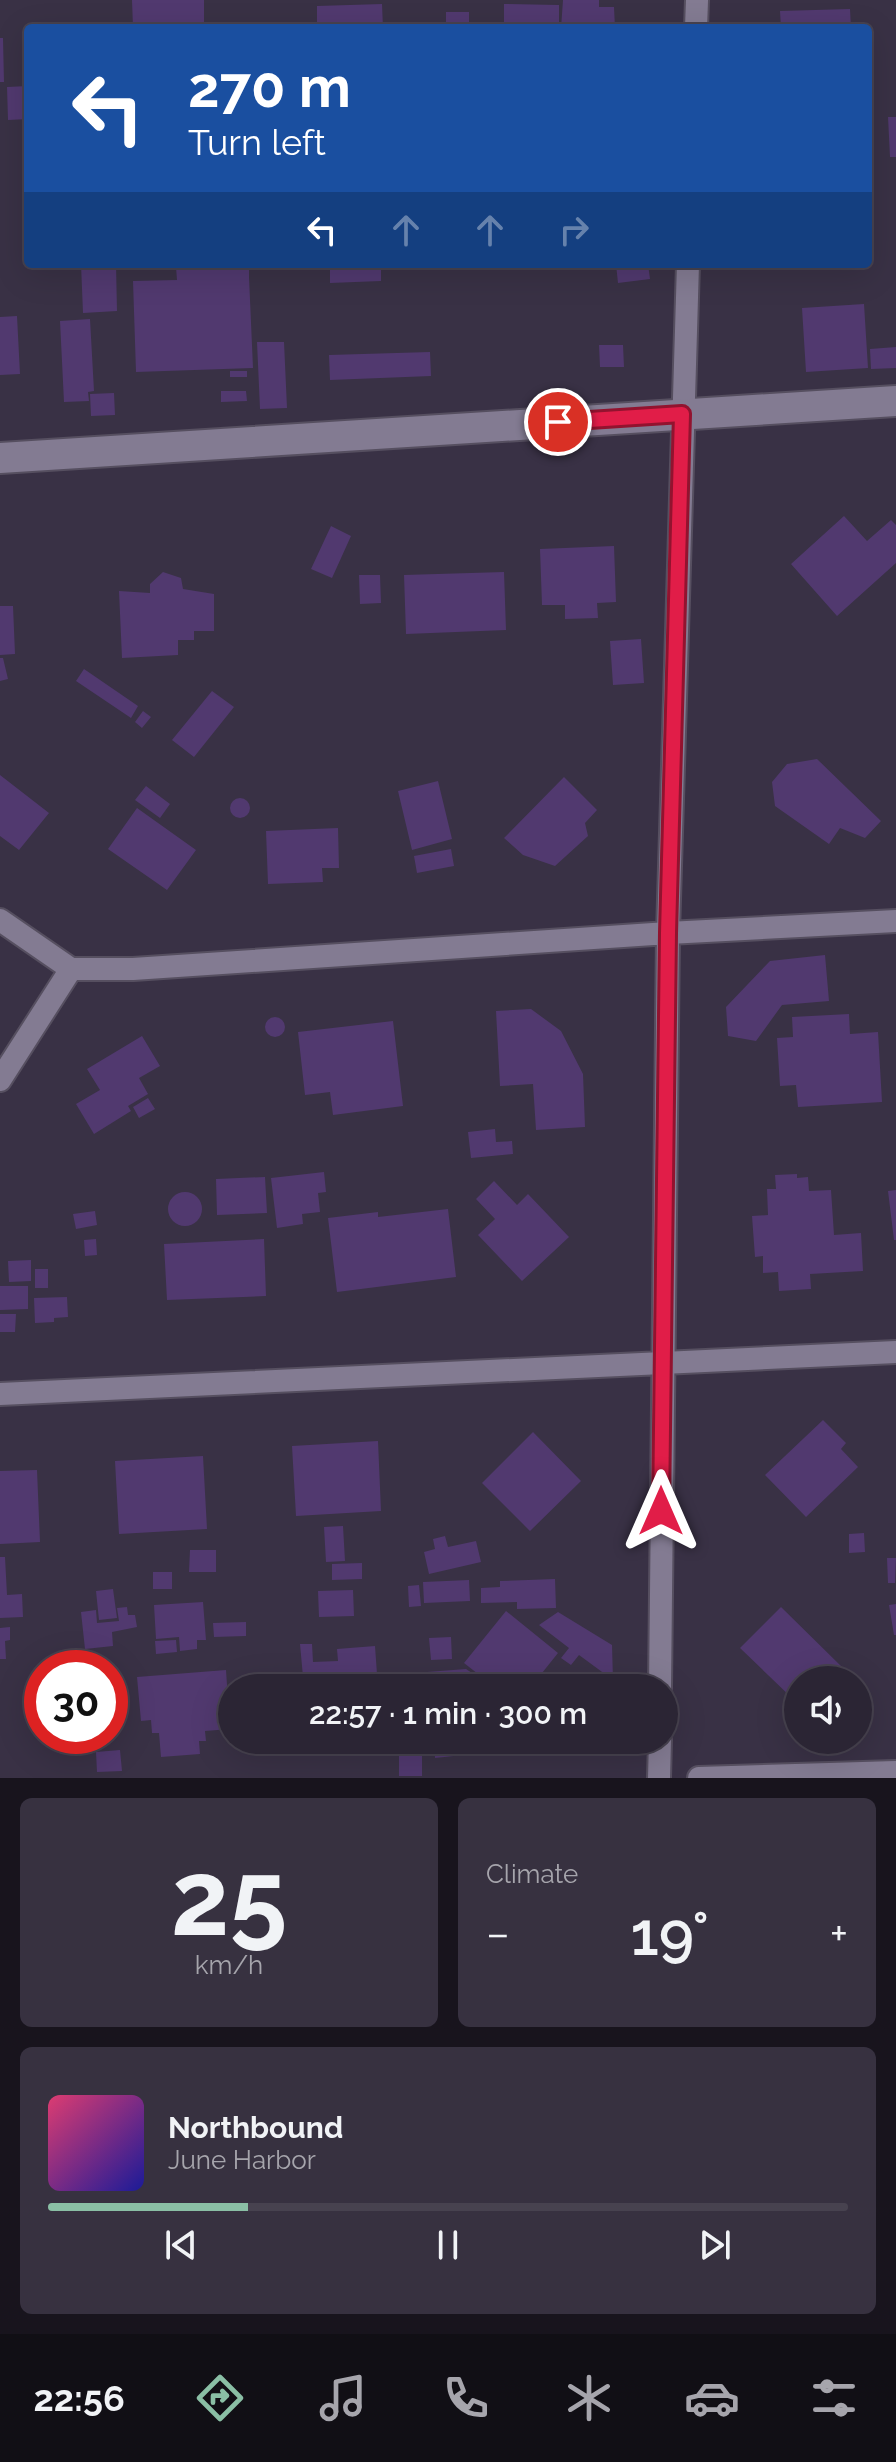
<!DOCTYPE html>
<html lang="en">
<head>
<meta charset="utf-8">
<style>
  :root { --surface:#2b2534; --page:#373140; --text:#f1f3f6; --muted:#a6a5ac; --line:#47424f; --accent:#8abfa5 }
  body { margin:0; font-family:Raleway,sans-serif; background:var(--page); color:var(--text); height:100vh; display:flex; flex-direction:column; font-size:30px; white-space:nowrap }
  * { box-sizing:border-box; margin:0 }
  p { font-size:26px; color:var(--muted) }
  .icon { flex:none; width:44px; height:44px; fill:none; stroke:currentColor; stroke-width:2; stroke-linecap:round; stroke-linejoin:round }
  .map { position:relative; height:1778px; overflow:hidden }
  .sheet { display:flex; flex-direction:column; gap:20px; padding:20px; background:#18141d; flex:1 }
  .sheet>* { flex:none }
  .guide { position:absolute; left:24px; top:24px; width:848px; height:244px; border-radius:8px; box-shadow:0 8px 32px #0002,0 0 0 2px var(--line); background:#1a4fa0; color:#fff; overflow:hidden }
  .fabs { position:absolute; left:784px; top:1666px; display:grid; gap:16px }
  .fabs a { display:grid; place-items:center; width:88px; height:88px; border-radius:50%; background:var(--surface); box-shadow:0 8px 32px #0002,0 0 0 2px var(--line); font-size:40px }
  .speed { position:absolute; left:24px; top:1650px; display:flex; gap:16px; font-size:40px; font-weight:700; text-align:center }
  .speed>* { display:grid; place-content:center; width:104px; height:104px; border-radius:50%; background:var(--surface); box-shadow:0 8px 32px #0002,0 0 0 2px var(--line); line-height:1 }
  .speed .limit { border:12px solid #d22; background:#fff; color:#111 }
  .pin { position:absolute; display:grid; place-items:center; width:68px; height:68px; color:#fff; margin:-34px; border:4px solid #fff; border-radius:50%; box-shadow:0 2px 8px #0007 }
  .me { position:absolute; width:88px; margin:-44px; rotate:0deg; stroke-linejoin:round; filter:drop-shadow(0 0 6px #0008) }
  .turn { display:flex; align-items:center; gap:28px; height:168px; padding:0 32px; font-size:36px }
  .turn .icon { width:104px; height:104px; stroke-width:2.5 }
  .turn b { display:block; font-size:56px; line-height:68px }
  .lanes { display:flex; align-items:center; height:76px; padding:0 32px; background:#0003; justify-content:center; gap:40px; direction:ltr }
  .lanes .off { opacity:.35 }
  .big { font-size:60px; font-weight:600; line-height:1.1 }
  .sheet .card { flex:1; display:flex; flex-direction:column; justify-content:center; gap:12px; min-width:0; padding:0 28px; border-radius:12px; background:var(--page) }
  .sheet .dial { align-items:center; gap:0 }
  .dial b { font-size:104px; line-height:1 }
  .song { display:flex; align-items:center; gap:24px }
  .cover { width:96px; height:96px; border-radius:12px; background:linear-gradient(135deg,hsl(340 70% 55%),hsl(240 70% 35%)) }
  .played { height:8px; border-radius:4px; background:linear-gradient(90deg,var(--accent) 25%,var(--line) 25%) }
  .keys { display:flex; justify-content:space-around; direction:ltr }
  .heat { display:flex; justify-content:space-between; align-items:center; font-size:44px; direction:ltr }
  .sheet .tiles { flex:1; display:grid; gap:20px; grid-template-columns:1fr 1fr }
  .card:last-child { grid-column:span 2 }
  .trip { position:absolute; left:218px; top:1674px; width:460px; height:80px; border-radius:40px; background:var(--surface); box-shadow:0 8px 32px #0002,0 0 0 2px var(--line); font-weight:600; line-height:80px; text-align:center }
  .tabs { display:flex; height:128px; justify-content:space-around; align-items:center; background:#110f15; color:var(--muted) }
  .tabs .icon { width:56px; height:56px }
  .tabs .current { color:var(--accent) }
  .tabs b { font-size:36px; color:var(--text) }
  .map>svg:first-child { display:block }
</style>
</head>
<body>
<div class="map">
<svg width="896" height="1778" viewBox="0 0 896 1778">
  <rect width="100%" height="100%" fill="#393145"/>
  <path fill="#51396f" d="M 132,0 L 204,0 L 204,28 L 133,28 Z
    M 563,0 L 599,0 L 599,7 L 614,7 L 615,28 L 561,28 Z
    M 382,4 L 383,28 L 317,28 L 317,6 Z
    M 504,4 L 559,5 L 559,28 L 504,28 Z
    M 850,9 L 851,28 L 781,28 L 780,11 Z
    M 446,12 L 469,12 L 469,28 L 446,28 Z
    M 0,38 L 3,38 L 4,82 L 0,82 Z
    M 28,86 L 28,119 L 8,120 L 7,87 Z
    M 888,117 L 896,117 L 896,157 L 890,157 Z
    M 81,264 L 116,264 L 117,311 L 83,313 Z
    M 246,264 L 249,264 L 249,277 L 253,368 L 136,372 L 133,281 L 177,280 L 176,267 Z
    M 330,264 L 381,264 L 381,281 L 330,283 Z
    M 616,264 L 648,264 L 650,279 L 618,283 Z
    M 864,304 L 868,368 L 806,372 L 802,308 Z
    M 17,316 L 20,374 L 0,375 L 0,317 Z
    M 90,319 L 94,391 L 88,392 L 89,401 L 64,402 L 60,321 Z
    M 257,342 L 284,342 L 287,408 L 260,409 Z
    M 599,345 L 623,345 L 624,367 L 600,367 Z
    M 896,347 L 896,368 L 871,369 L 870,349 Z
    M 430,352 L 431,376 L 330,380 L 329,355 Z
    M 230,371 L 247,371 L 247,377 L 230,377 Z
    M 221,391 L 246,391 L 247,401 L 221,402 Z
    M 114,393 L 115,415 L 91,416 L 90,394 Z
    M 844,516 L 867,541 L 891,520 L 896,525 L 896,563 L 837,616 L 791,564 Z
    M 331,526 L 351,536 L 332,578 L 311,569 Z
    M 614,546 L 616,602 L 597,603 L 598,618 L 565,619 L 565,605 L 542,605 L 540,549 Z
    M 163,572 L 181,578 L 183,589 L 214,594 L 214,631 L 194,631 L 194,640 L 178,640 L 178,655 L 122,658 L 119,591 L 150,593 L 150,584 Z
    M 504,572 L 506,630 L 406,634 L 404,575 Z
    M 359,575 L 380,575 L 381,603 L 360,604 Z
    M 0,606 L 13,606 L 15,654 L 0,655 Z
    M 641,639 L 644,683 L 613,685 L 610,641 Z
    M 0,658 L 3,658 L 8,679 L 0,681 Z
    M 84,669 L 138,706 L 131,718 L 76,681 Z
    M 212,691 L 234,707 L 194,757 L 172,740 Z
    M 143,711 L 151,717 L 142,728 L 135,722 Z
    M 817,759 L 881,821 L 865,838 L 840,828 L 829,844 L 775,806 L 772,782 L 787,764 Z
    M 0,775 L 49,813 L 19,850 L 0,836 Z
    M 564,777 L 597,810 L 585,823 L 588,836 L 555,866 L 523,855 L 504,838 Z
    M 438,781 L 452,839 L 412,850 L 398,791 Z
    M 146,786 L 170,804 L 160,818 L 135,800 Z
    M230 808a10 10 0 1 1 20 0a10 10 0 1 1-20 0Z
    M 137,808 L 196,850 L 167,890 L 108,849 Z
    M 338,828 L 339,868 L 322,868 L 323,882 L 268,884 L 266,831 Z
    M 451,849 L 454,866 L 417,873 L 414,856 Z
    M 825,955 L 829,1001 L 782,1005 L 756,1041 L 728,1036 L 726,1007 L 770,961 Z
    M 531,1009 L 561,1031 L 583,1074 L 585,1127 L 536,1130 L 533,1084 L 500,1086 L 496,1011 Z
    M 849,1014 L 850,1034 L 878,1032 L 882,1102 L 798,1107 L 796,1085 L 780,1086 L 777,1038 L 793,1037 L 792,1017 Z
    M265 1027a10 10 0 1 1 20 0a10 10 0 1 1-20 0Z
    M 393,1021 L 403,1106 L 333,1115 L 330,1092 L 305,1095 L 298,1032 Z
    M 142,1036 L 160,1066 L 139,1078 L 148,1094 L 128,1106 L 131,1111 L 94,1134 L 76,1104 L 100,1090 L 87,1069 Z
    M 148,1098 L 155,1109 L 139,1118 L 133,1107 Z
    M 495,1129 L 496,1142 L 512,1141 L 513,1154 L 471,1158 L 468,1132 Z
    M 324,1172 L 326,1192 L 318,1193 L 320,1212 L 302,1214 L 303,1224 L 277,1228 L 271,1178 Z
    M 797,1174 L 797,1178 L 808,1177 L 809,1191 L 831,1190 L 834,1235 L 861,1233 L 863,1271 L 810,1274 L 811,1289 L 779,1291 L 778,1272 L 763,1273 L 763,1256 L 755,1257 L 752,1216 L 768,1215 L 767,1189 L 776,1189 L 775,1175 Z
    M 265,1177 L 267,1213 L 217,1215 L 216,1179 Z
    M 494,1181 L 517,1205 L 528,1194 L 569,1237 L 522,1281 L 478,1235 L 495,1219 L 476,1199 Z
    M 896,1190 L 896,1240 L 894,1240 L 888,1191 Z
    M168 1209a17 17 0 1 1 34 0a17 17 0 1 1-34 0Z
    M 448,1209 L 456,1277 L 337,1292 L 328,1218 L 378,1212 L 378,1217 Z
    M 95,1211 L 97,1225 L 76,1229 L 73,1214 Z
    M 96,1239 L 97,1255 L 85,1256 L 84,1240 Z
    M 264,1239 L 266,1296 L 167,1300 L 164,1244 Z
    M 31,1260 L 31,1281 L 9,1282 L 8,1261 Z
    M 35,1269 L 48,1269 L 48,1288 L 35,1288 Z
    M 0,1286 L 28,1286 L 28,1309 L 0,1310 Z
    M 67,1297 L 68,1317 L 54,1318 L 54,1322 L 35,1323 L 34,1298 Z
    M 0,1314 L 16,1314 L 15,1332 L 0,1332 Z
    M 823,1420 L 846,1443 L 841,1449 L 858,1467 L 806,1517 L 765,1475 Z
    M 533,1432 L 581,1481 L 530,1531 L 482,1483 Z
    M 378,1441 L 381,1511 L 296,1516 L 292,1446 Z
    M 203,1456 L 207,1529 L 119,1534 L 115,1461 Z
    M 37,1470 L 40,1542 L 0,1544 L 0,1471 Z
    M 343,1526 L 345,1561 L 326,1562 L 324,1527 Z
    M 864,1533 L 865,1552 L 849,1553 L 849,1534 Z
    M 445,1536 L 448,1547 L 476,1541 L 481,1562 L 429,1574 L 424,1552 L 435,1549 L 433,1539 Z
    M 190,1550 L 216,1550 L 216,1572 L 189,1572 Z
    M 0,1557 L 5,1557 L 7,1595 L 22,1594 L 23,1617 L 0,1618 Z
    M 887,1558 L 896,1558 L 895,1583 L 888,1583 Z
    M 362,1563 L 362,1579 L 332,1580 L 332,1564 Z
    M 153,1572 L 172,1572 L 172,1589 L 153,1589 Z
    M 555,1579 L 556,1608 L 517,1609 L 517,1602 L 481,1603 L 481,1588 L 500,1587 L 500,1581 Z
    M 469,1580 L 470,1601 L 424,1603 L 423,1582 Z
    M 419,1585 L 421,1606 L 409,1607 L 408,1586 Z
    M 113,1589 L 117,1618 L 99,1620 L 96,1591 Z
    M 353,1590 L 354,1616 L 319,1617 L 318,1591 Z
    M 203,1602 L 206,1640 L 197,1640 L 197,1649 L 180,1651 L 179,1637 L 156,1639 L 154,1605 Z
    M 896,1604 L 896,1635 L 894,1635 L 889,1605 Z
    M 127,1607 L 128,1615 L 135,1615 L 137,1627 L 112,1632 L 113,1646 L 85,1649 L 81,1612 L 96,1610 L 97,1623 L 119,1621 L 117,1608 Z
    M 781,1607 L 844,1669 L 833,1680 L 823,1680 L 818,1675 L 814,1680 L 798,1680 L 798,1696 L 794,1700 L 740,1648 Z
    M 506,1611 L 558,1653 L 530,1688 L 496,1688 L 464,1663 Z
    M 558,1612 L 612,1645 L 613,1680 L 579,1655 L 571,1665 L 561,1658 L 569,1648 L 539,1625 Z
    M 246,1622 L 246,1636 L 214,1637 L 213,1623 Z
    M 10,1627 L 10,1640 L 5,1641 L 6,1659 L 0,1659 L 0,1628 Z
    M 451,1637 L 452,1659 L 431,1660 L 429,1638 Z
    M 176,1640 L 177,1652 L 156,1654 L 155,1641 Z
    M 300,1644 L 312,1644 L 313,1662 L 338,1661 L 337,1649 L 375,1646 L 378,1688 L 304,1688 Z
    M 466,1669 L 484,1681 L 484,1688 L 428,1688 L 427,1672 Z
    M 226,1670 L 230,1729 L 205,1731 L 206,1741 L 199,1741 L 200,1754 L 161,1757 L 159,1733 L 152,1733 L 151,1720 L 141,1721 L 137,1677 Z
    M 434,1740 L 489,1740 L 491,1752 L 435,1758 Z
    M 120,1750 L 122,1771 L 97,1772 L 96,1752 Z
    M 399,1752 L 422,1752 L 422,1776 L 399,1776 Z"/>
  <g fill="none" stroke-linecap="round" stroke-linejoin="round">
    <defs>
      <path id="minor" d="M 696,28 L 697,0
        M 0,920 L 71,969 L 133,969 L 668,933 L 896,921
        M 0,1080 L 71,969
        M 0,1394 L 896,1352
        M 660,1688 L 668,933 L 688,264
        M 659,1778 L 660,1740
        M 699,1778 L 896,1772"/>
      <path id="secondary" d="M 0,458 L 896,401"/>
    </defs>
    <use href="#minor" stroke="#564f60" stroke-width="26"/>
    <use href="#secondary" stroke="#564f60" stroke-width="34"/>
    <use href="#minor" stroke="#837b92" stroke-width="22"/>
    <use href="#secondary" stroke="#837b92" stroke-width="30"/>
  </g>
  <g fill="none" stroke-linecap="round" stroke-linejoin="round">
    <defs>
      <path id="route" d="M 558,422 L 682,414 L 668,933 L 661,1511"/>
    </defs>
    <use href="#route" stroke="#92132f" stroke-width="20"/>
    <use href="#route" stroke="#e11d48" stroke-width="14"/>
  </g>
</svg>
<div class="fabs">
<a><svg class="icon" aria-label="sound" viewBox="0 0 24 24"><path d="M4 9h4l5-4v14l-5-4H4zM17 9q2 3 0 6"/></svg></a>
</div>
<div class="speed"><div class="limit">30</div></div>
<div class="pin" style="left:558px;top:422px;background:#d93025"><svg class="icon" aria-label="arrive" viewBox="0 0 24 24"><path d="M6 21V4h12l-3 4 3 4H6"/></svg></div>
<svg class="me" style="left:661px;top:1511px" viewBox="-20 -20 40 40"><path d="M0-17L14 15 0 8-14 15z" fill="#e11d48" stroke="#fff" stroke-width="4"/></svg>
<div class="trip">22:57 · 1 min · 300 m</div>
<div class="guide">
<div class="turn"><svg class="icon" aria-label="left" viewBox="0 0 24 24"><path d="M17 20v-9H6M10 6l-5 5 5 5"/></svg><div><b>270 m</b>Turn left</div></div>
<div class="lanes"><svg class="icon" aria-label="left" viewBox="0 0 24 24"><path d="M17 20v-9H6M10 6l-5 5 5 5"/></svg><svg class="icon off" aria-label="ahead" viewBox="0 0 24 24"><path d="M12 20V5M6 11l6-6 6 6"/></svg><svg class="icon off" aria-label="ahead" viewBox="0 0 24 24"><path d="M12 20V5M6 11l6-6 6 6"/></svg><svg class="icon off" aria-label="right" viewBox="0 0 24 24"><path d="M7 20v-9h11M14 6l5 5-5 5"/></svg></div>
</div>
</div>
<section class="sheet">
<div class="tiles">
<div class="card dial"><b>25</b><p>km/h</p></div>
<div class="card"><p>Climate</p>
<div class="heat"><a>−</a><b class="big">19°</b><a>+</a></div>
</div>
<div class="card">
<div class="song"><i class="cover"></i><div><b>Northbound</b><p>June Harbor</p></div></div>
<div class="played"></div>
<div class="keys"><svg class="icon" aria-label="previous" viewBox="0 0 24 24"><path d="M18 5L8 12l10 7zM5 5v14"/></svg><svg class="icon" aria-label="pause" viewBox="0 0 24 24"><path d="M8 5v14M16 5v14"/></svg><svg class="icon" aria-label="next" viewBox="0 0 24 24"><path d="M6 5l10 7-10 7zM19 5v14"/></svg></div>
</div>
</div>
</section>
<nav class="tabs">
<b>22:56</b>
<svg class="icon current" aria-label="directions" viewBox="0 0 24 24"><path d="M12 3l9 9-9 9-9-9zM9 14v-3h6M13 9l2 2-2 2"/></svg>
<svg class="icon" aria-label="music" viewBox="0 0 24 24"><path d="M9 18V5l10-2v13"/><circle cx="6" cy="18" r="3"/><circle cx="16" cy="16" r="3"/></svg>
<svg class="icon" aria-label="phone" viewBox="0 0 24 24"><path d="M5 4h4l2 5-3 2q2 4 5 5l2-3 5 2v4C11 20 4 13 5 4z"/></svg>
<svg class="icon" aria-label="climate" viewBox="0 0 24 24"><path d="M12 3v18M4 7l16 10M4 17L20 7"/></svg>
<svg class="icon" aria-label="car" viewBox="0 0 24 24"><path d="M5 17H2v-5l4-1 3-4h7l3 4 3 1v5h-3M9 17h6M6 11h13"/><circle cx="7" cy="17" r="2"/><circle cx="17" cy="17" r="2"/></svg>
<svg class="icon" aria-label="filters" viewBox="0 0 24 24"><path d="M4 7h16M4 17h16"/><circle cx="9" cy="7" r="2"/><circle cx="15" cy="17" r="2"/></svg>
</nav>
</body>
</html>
